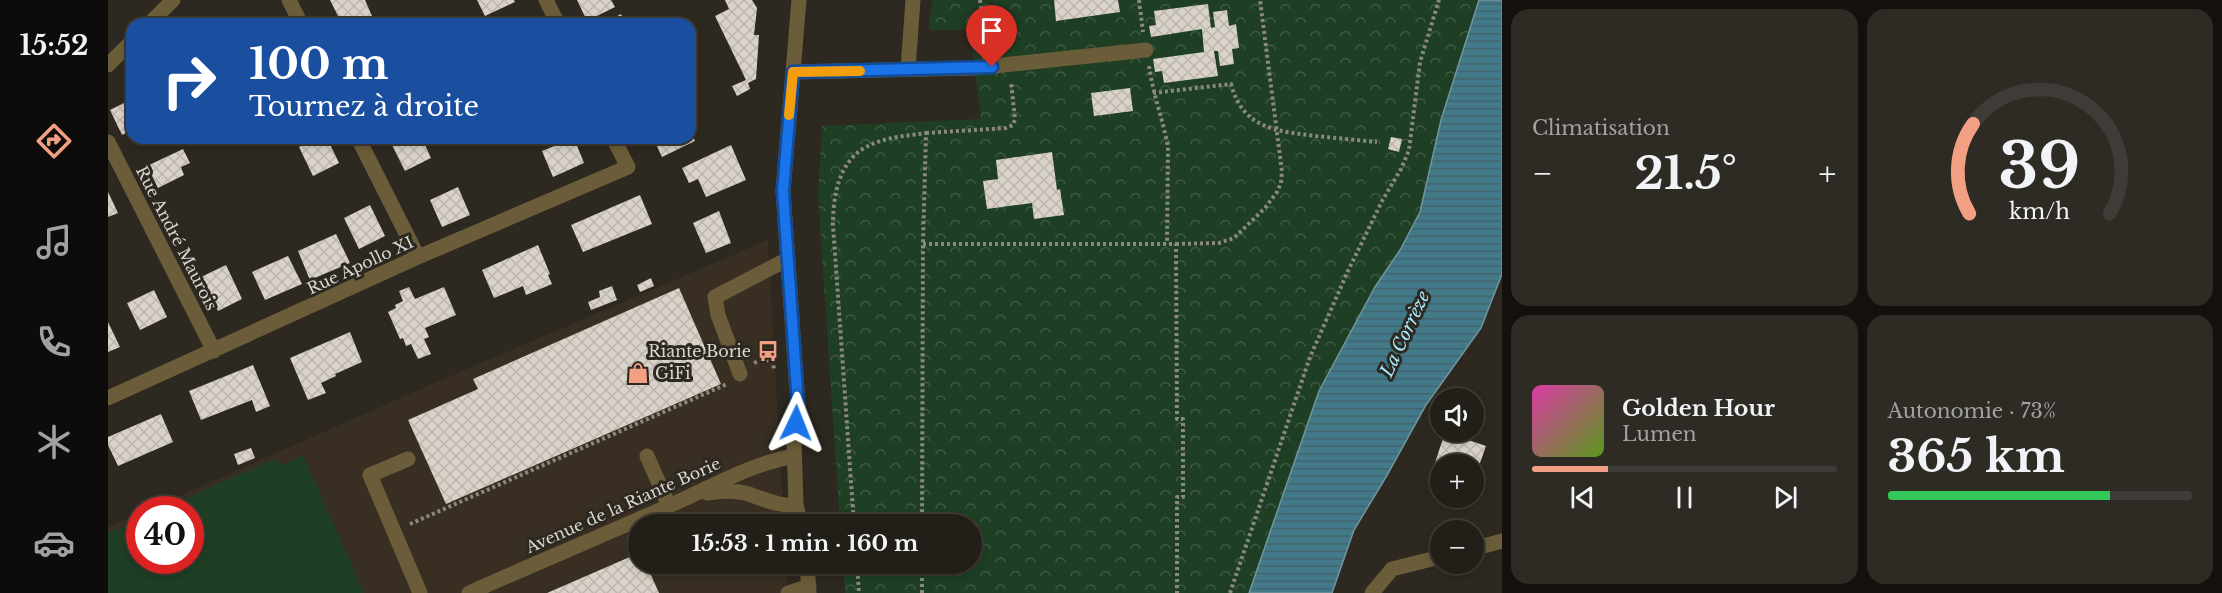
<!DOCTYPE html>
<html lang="fr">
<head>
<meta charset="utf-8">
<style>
  :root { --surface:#221e18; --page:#2e2b25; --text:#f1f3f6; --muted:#a2a2a2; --line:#3f3c37; --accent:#f39f83 }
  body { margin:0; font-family:"Libre Baskerville",serif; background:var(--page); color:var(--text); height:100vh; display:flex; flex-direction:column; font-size:22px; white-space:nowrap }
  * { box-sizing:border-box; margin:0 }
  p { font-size:20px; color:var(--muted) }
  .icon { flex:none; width:33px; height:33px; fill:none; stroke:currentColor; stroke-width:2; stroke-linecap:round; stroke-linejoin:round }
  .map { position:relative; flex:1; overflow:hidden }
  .side { display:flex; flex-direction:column; gap:9px; padding:9px; background:#13100d; width:720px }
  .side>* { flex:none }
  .top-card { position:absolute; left:18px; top:18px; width:570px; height:126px; border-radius:18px; box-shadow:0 3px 9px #0003,0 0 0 2px var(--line); background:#1a4fa0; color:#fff; overflow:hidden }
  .fabs { position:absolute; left:1322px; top:388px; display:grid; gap:12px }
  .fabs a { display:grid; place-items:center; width:54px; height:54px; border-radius:50%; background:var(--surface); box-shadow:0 3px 9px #0003,0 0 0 2px var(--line); font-size:30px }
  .speed { position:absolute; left:18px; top:496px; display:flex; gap:12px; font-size:30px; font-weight:700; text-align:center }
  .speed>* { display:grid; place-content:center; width:78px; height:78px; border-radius:50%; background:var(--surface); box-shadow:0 3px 9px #0003,0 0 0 2px var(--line); line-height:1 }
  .speed .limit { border:9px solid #d22; background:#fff; color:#111 }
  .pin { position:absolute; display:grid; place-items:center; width:51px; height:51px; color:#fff; margin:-62px -26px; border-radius:50% 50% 50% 0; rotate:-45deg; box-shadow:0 0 6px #0007 }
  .pin .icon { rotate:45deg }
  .me { position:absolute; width:66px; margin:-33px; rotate:2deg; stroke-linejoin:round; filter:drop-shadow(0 0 4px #0008) }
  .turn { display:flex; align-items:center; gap:21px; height:126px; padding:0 24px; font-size:27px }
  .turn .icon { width:78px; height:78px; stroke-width:2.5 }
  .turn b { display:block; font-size:42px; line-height:51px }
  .big { font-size:45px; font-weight:700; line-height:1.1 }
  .side .widget { flex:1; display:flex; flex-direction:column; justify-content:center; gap:9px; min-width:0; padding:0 21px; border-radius:18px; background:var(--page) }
  .side .dial { align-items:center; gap:0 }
  .dial svg { height:156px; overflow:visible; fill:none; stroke:var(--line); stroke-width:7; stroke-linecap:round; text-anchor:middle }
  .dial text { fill:var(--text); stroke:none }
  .song { display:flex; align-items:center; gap:18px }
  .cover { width:72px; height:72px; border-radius:9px; background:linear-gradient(135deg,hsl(320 70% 55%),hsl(90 70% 35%)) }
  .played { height:6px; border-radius:3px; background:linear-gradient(90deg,var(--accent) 25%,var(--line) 25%) }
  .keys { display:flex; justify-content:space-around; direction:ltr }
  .heat { display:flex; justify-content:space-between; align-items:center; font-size:33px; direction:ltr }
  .charge { height:9px; border-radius:4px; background:linear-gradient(90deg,#34c759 73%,var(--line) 0) }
  .side .tiles { flex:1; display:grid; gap:9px; grid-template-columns:repeat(2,1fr) }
  .trip { position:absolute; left:520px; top:514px; width:354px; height:60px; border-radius:30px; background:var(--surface); box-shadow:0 3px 9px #0003,0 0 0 2px var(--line); font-weight:700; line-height:60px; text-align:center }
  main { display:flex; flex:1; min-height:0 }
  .dock { display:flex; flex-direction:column; width:108px; justify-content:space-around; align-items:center; background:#0e0c0a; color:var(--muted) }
  .dock .icon { width:42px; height:42px }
  .dock .selected { color:var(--accent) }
  .dock b { font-size:27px; color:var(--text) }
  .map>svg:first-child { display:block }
</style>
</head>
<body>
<main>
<nav class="dock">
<b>15:52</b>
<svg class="icon selected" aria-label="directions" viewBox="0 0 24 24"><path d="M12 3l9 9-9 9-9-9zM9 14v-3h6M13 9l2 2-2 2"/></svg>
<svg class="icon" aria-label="music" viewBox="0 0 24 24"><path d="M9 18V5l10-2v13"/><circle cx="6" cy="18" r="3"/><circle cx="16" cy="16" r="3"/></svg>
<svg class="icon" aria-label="phone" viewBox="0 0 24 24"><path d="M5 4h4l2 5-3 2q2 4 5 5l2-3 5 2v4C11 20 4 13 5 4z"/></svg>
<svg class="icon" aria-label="climate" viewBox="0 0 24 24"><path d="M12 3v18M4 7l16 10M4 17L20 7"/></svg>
<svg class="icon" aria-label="car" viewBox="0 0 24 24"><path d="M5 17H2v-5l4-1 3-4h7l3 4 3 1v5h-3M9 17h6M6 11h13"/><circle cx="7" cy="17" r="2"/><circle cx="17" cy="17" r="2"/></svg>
</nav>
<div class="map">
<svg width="1394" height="593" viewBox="0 0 1394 593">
  <defs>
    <pattern id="park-crowns" width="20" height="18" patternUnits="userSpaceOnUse" patternTransform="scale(1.5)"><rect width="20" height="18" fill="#1e3f24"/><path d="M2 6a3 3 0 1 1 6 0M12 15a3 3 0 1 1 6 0" fill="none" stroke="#3e5a43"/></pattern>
    <pattern id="water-rules" width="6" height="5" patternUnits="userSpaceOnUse" patternTransform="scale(1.5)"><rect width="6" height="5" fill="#437a89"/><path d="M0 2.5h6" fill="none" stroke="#42636b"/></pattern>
    <pattern id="building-cross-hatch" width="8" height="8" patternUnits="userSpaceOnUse" patternTransform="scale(1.5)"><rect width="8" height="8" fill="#d9d2c8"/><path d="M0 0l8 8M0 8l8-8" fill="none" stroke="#bbb5ad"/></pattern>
  </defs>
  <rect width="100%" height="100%" fill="#2d2820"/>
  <path fill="#382f22" d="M 660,240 L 676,525 L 531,525 L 531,564 L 678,564 L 680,593 L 0,593 L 0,527 L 31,514 L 32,561 L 82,561 L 82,510 L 39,510 L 338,378 Z"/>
  <path fill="#1e3f24" d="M 195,456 L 256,593 L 0,593 L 0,533 L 31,519 L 32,561 L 82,561 L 82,510 L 52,510 L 166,459 L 174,465 Z"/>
  <path fill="url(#park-crowns)" d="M 824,0 L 1371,0 L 1333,120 L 1312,212 L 1211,391 L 1141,593 L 737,593 L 735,564 L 864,564 L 864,525 L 732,525 L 710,195 L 714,126 L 873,119 L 862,30 L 821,30 Z"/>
  <path fill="url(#water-rules)" stroke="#70969f" stroke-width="1.5" d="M 1371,0 L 1394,0 L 1394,274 L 1373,328 L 1318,405 L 1278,477 L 1246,530 L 1224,593 L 1141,593 L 1211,391 L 1267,287 L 1292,250 L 1312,212 L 1333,120 Z"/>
  <path fill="url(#building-cross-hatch)" d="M 222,0 L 257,0 L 264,16 L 248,24 L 234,24 Z
    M 369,0 L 406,0 L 407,2 L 377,16 Z
    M 469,0 L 503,0 L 507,7 L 479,21 Z
    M 617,0 L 644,0 L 649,8 L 646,35 L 651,35 L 648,79 L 640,83 L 642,89 L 629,96 L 624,86 L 638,80 L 607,16 L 621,9 Z
    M 946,0 L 1010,0 L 1012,12 L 948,21 Z
    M 1100,4 L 1103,28 L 1107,27 L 1105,12 L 1119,10 L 1121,26 L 1128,24 L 1131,48 L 1124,49 L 1126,64 L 1112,66 L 1110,51 L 1106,51 L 1110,76 L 1056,83 L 1054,71 L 1047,72 L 1045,59 L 1096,52 L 1094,29 L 1043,37 L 1041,26 L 1048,25 L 1046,11 Z
    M 513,14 L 517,23 L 527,17 L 530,24 L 494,24 Z
    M 1022,88 L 1025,111 L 986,116 L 983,93 Z
    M 24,99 L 24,130 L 14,135 L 2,110 Z
    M 582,132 L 587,141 L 554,157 L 545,138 L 582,138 Z
    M 1283,137 L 1294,139 L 1291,152 L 1280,149 Z
    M 208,138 L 219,138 L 231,163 L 205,176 L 191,147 Z
    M 294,138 L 314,138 L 323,158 L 297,171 L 283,143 Z
    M 466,138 L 476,163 L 445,177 L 434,151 Z
    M 623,145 L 638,180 L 598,197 L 590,179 L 581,183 L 574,168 Z
    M 75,149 L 82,163 L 73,167 L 76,175 L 50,188 L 39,166 Z
    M 944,152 L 949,190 L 952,189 L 956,215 L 926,219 L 924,203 L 879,209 L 875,181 L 890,179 L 888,160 Z
    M 350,187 L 362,215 L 334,227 L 322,200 Z
    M 0,192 L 10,213 L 0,217 Z
    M 532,195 L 544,224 L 475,252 L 463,225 Z
    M 262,205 L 277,236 L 251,249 L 236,218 Z
    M 611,211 L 623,243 L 598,253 L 585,223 Z
    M 228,234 L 242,263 L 202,280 L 190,251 Z
    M 430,245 L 442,274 L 440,275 L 444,284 L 418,295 L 415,286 L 386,298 L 374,270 Z
    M 180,256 L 194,284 L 157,300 L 144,272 Z
    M 118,265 L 134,299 L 110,311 L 93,277 Z
    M 543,278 L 546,286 L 532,292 L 529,285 Z
    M 504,286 L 509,300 L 483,310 L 480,302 L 492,297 L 491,291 Z
    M 301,287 L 307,299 L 336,287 L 348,315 L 317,328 L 321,337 L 316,339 L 323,354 L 310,359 L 303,344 L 298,346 L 295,338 L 292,339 L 280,312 L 288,308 L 287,305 L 295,301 L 291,291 Z
    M 571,288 L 613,384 L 338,504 L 300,420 L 370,389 L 365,379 Z
    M 46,290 L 59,317 L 32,330 L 19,303 Z
    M 0,322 L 12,347 L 0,352 Z
    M 242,332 L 254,362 L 227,374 L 228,376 L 213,383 L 218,393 L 200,400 L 182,358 Z
    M 145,365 L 162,406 L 148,412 L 144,400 L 93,420 L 81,391 Z
    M 53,414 L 65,442 L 10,466 L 0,445 L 0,437 Z
    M 1337,432 L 1378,446 L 1365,483 L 1365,465 L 1332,465 L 1332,468 L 1326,466 Z
    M 143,448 L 147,458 L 130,465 L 126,454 Z
    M 531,553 L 531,564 L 538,564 L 551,593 L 439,593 Z"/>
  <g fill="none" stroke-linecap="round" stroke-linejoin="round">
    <path stroke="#8b8781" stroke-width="4" stroke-dasharray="3 3" stroke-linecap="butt" d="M 872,0 L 876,27 L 890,48
      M 1031,0 L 1035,32
      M 1041,66 C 1045,94 1055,120 1060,147 L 1059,244
      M 1045,93 L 1123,84 C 1135,129 1168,131 1208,136 C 1228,138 1249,140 1269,142
      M 818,133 L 898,128 L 905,125 L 907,119 L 903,82
      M 815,244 L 1068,244 L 1069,419 L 1075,419 L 1075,497 L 1069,497 L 1069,593
      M 1068,244 L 1111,243 L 1126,238 L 1157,208 L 1169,192 L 1173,183 L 1174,172 L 1152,0
      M 646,363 L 654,360 L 665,361 L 666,370
      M 302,524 L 619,384
      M 746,525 L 725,225 C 725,197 730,162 758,147 C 776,137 799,136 818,133 L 815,244 L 814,525
      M 749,564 L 751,593
      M 814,593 L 814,564
      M 1122,593 L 1202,357 L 1240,271 L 1274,201 L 1293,169 L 1301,150 L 1312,62 L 1331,0"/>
    <path stroke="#6b5d39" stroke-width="15" d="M 181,0 L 193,24
      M 438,0 L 450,24
      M 691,0 L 675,191 L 690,405 L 686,441 L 688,505 L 693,525
      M 41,24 L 65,0
      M 0,65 L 24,41
      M 800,69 L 805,0
      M 685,72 L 866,68 L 1038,50
      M 250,138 L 310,257
      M 0,142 L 106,351
      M 632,374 L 610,315 L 607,297 L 680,259
      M 0,398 L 310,257 L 520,167 L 505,138
      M 539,456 L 561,506
      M 300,459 L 262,475 L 312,593
      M 599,493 C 612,491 624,490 637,493 C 654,498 671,507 688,505
      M 1365,549 L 1394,541
      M 699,564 L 701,593
      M 361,593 C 428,563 496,535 563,505 C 604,487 642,464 686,456
      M 680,593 L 701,586
      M 1264,593 L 1284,569 L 1332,557"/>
  </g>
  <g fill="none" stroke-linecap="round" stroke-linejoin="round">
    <defs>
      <path id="route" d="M 688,423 L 690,405 L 675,191 L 685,72 L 884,67"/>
    </defs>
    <use href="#route" stroke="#114b97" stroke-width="15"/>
    <use href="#route" stroke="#1a73e8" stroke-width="10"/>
    <path stroke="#f59e0b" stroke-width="10" d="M 681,115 L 685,72 L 752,71"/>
  </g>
  <defs>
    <symbol id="bus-bare" viewBox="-9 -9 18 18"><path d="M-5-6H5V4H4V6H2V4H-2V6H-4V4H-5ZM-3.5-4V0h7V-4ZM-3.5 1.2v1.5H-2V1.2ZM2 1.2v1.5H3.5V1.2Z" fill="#f39f83" stroke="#2d2820" stroke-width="2.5" paint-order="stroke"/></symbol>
    <symbol id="shop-bare" viewBox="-9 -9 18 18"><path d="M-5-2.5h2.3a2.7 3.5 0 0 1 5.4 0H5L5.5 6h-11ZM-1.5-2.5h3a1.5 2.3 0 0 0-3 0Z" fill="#f39f83" stroke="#2d2820" stroke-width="2.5" paint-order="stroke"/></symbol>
  </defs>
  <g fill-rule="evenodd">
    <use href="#bus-bare" x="645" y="336" width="30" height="30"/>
    <use href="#shop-bare" x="515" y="358" width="30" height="30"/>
  </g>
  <g text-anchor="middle" stroke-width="6" stroke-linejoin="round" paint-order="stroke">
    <g font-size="16" fill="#d9d6d1" stroke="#2d2820">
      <text transform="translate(69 238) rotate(63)" y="6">Rue André Maurois</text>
      <text transform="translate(252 265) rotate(-25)" y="6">Rue Apollo XI</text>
      <text transform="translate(515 505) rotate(-24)" y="6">Avenue de la Riante Borie</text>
    </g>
    <g font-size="16" fill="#d9d6d1" stroke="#2d2820" text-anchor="end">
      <text x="643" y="357">Riante Borie</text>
      <text x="547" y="379" text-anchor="start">GiFi</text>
    </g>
    <g font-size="18" font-style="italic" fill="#a5eaff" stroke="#2d2820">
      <text transform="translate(1297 334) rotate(-65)" y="6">La Corrèze</text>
    </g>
  </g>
</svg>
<div class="fabs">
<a><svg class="icon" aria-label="sound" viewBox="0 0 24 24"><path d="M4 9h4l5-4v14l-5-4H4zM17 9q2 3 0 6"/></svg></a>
<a>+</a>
<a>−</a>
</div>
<div class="speed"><div class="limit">40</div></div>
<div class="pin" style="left:884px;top:67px;background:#d93025"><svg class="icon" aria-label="arrive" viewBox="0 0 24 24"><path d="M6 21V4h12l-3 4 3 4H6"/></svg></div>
<svg class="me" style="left:688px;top:423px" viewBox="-20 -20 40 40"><path d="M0-17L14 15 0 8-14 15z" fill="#1a73e8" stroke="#fff" stroke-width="4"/></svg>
<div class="trip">15:53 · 1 min · 160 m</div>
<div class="top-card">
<div class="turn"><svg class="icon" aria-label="right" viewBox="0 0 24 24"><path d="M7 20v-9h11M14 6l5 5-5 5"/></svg><div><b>100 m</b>Tournez à droite</div></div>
</div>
</div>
<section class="side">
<div class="tiles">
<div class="widget"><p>Climatisation</p>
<div class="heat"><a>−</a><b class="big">21.5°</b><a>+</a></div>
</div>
<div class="widget dial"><svg viewBox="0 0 100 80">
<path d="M14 69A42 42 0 1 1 86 69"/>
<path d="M14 69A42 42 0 0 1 16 23" stroke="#f39f83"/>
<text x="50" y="56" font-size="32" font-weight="700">39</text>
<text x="50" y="72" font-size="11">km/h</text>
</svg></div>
<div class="widget">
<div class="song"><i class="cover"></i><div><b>Golden Hour</b><p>Lumen</p></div></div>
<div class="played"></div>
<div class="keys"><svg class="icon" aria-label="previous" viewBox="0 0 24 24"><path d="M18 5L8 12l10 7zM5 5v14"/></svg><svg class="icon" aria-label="pause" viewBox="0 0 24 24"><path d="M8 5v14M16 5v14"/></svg><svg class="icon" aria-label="next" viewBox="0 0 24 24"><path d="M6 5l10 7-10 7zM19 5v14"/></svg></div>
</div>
<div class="widget"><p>Autonomie · 73%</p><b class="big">365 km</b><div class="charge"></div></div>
</div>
</section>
</main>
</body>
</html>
